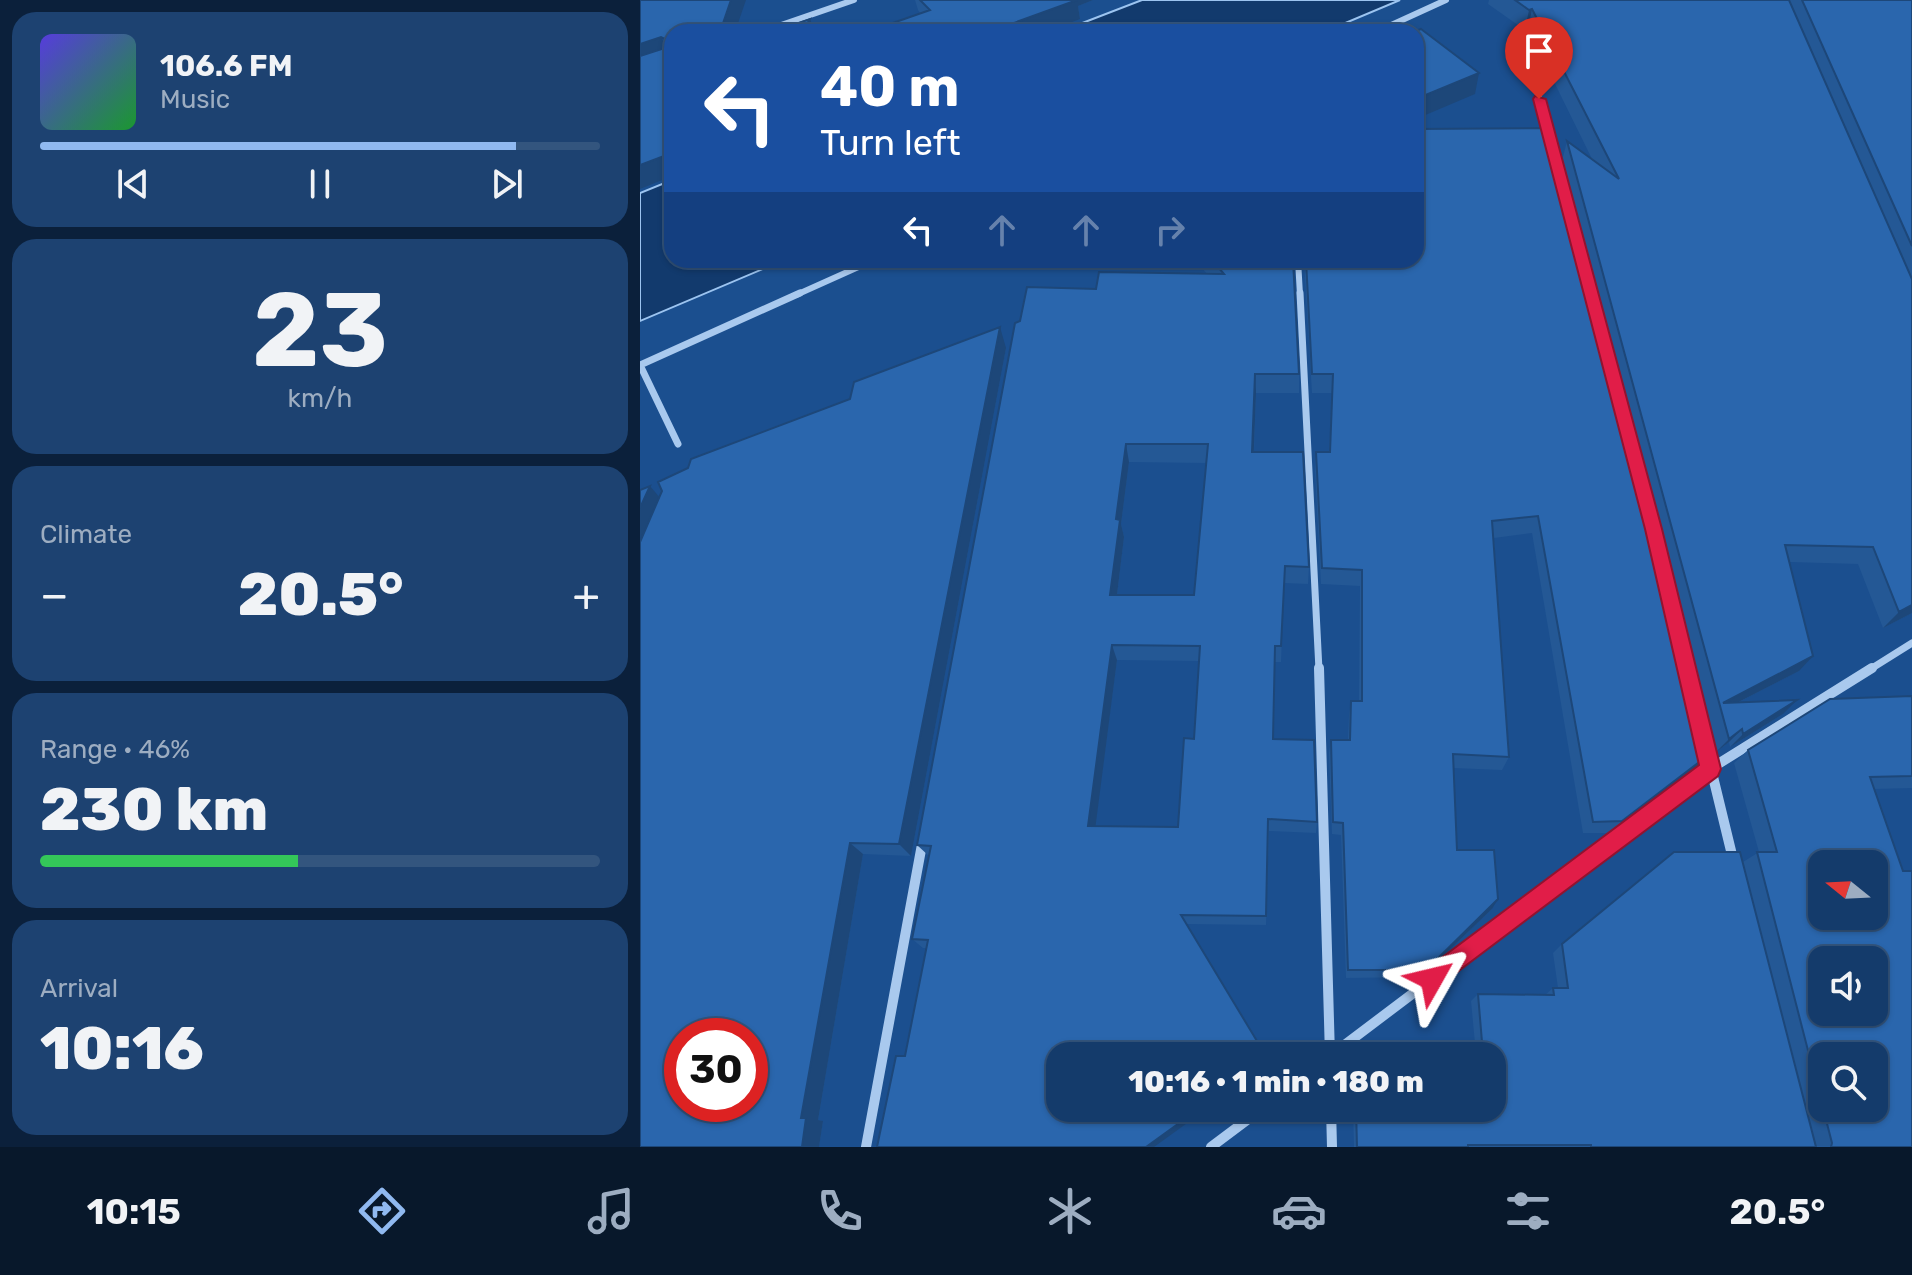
<!DOCTYPE html>
<html lang="en">
<head>
<meta charset="utf-8">
<style>
  :root { --surface:#143b6b; --page:#1d4271; --text:#f1f3f6; --muted:#9dadc1; --line:#33557e; --accent:#90b9f0 }
  body { margin:0; font-family:Rubik,sans-serif; background:var(--page); color:var(--text); height:100vh; display:flex; flex-direction:column; font-size:30px; white-space:nowrap }
  * { box-sizing:border-box; margin:0 }
  p { font-size:26px; color:var(--muted) }
  .icon { flex:none; width:44px; height:44px; fill:none; stroke:currentColor; stroke-width:2; stroke-linecap:round; stroke-linejoin:round }
  .map { position:relative; flex:1; overflow:hidden }
  .sheet { display:flex; flex-direction:column; gap:12px; padding:12px; background:#0b203b; width:640px }
  .sheet>* { flex:none }
  .banner { position:absolute; left:24px; top:24px; width:760px; height:244px; border-radius:24px; box-shadow:0 2px 6px #0004,0 0 0 2px var(--line); background:#1a4fa0; color:#fff; overflow:hidden }
  .needle { width:52px; rotate:288deg }
  .buttons { position:absolute; left:1168px; top:850px; display:grid; gap:16px }
  .buttons a { display:grid; place-items:center; width:80px; height:80px; border-radius:16px; background:var(--surface); box-shadow:0 2px 6px #0004,0 0 0 2px var(--line); font-size:40px }
  .speed { position:absolute; left:24px; top:1018px; display:flex; gap:16px; font-size:40px; font-weight:700; text-align:center }
  .speed>* { display:grid; place-content:center; width:104px; height:104px; border-radius:50%; background:var(--surface); box-shadow:0 2px 6px #0004,0 0 0 2px var(--line); line-height:1 }
  .speed .limit { border:12px solid #d22; background:#fff; color:#111 }
  .pin { position:absolute; display:grid; place-items:center; width:68px; height:68px; color:#fff; margin:-82px -34px; border-radius:50% 50% 50% 0; rotate:-45deg; box-shadow:0 0 8px #0007 }
  .pin .icon { rotate:45deg }
  .me { position:absolute; width:88px; margin:-44px; rotate:53deg; stroke-linejoin:round; filter:drop-shadow(0 0 6px #0008) }
  .turn { display:flex; align-items:center; gap:28px; height:168px; padding:0 24px; font-size:36px }
  .turn .icon { width:104px; height:104px; stroke-width:2.5 }
  .turn b { display:block; font-size:56px; line-height:68px }
  .lanes { display:flex; align-items:center; height:76px; padding:0 24px; background:#0003; justify-content:center; gap:40px; direction:ltr }
  .lanes .off { opacity:.35 }
  .big { font-size:60px; font-weight:800; line-height:1.1 }
  .sheet .widget { flex:1; display:flex; flex-direction:column; justify-content:center; gap:12px; min-width:0; padding:0 28px; border-radius:24px; background:var(--page) }
  .sheet .dial { align-items:center; gap:0 }
  .dial b { font-size:104px; line-height:1 }
  .song { display:flex; align-items:center; gap:24px }
  .cover { width:96px; height:96px; border-radius:12px; background:linear-gradient(135deg,hsl(250 70% 55%),hsl(130 70% 35%)) }
  .played { height:8px; border-radius:4px; background:linear-gradient(90deg,var(--accent) 85%,var(--line) 85%) }
  .keys { display:flex; justify-content:space-around; direction:ltr }
  .heat { display:flex; justify-content:space-between; align-items:center; font-size:44px; direction:ltr }
  .charge { height:12px; border-radius:6px; background:linear-gradient(90deg,#34c759 46%,var(--line) 0) }
  .trip { position:absolute; left:406px; top:1042px; width:460px; height:80px; border-radius:24px; background:var(--surface); box-shadow:0 2px 6px #0004,0 0 0 2px var(--line); font-weight:800; line-height:80px; text-align:center }
  .menu { display:flex; height:128px; justify-content:space-around; align-items:center; background:#08182b; color:var(--muted) }
  .menu .icon { width:56px; height:56px }
  .menu .selected { color:var(--accent) }
  .menu b { font-size:36px; color:var(--text) }
  main { display:flex; flex:1; min-height:0 }
  .map>svg:first-child { display:block }
</style>
</head>
<body>
<main>
<section class="sheet">
<div class="widget">
<div class="song"><i class="cover"></i><div><b>106.6 FM</b><p>Music</p></div></div>
<div class="played"></div>
<div class="keys"><svg class="icon" aria-label="previous" viewBox="0 0 24 24"><path d="M18 5L8 12l10 7zM5 5v14"/></svg><svg class="icon" aria-label="pause" viewBox="0 0 24 24"><path d="M8 5v14M16 5v14"/></svg><svg class="icon" aria-label="next" viewBox="0 0 24 24"><path d="M6 5l10 7-10 7zM19 5v14"/></svg></div>
</div>
<div class="widget dial"><b>23</b><p>km/h</p></div>
<div class="widget"><p>Climate</p>
<div class="heat"><a>−</a><b class="big">20.5°</b><a>+</a></div>
</div>
<div class="widget"><p>Range · 46%</p><b class="big">230 km</b><div class="charge"></div></div>
<div class="widget"><p>Arrival</p><b class="big">10:16</b></div>
</section>
<div class="map">
<svg width="1272" height="1147" viewBox="0 0 1272 1147">
  <rect width="100%" height="100%" fill="#1b4f8f"/>
  <path fill="#123a6d" stroke="#9cc4f0" stroke-width="2" d="M 502,0 L 760,0 L 684,32 L 419,32 Z
    M 32,180 L 32,260 L 144,260 L 0,321 L 0,193 Z"/>
  <g fill="none" stroke-linecap="round" stroke-linejoin="round">
    <path stroke="#a9c9ee" stroke-width="6" d="M 121,32 L 214,0
      M 736,32 L 806,0
      M 892,73 L 910,138
      M 658,260 L 660,295
      M 156,295 L 234,260"/>
    <path stroke="#a9c9ee" stroke-width="7" d="M 660,293 L 679,670
      M 0,365 L 160,293
      M 0,365 L 38,444
      M 1229,670 L 1272,643"/>
    <path stroke="#a9c9ee" stroke-width="10" d="M 679,668 L 690,1056
      M 1066,748 L 1093,859
      M 690,1056 L 1070,769 L 1232,668
      M 691,1108 L 692,1147
      M 226,1147 L 283,839
      M 571,1147 L 623,1108"/>
  </g>
  <path fill="#245895" fill-rule="evenodd" d="M 275,0 L 453,0 L 438,6 L 440,19 L 280,13 L 278,10 Z
    M 849,0 L 1272,0 L 1272,613 L 1243,628 L 1218,564 L 1150,562 L 1159,671 L 1099,702 L 1143,714 L 1090,747 L 1089,742 L 1076,752 L 922,161 L 927,141 L 952,159 L 888,29 L 885,30 L 848,4 Z
    M 555,260 L 653,260 L 659,374 L 659,393 L 616,393 L 614,452 L 669,567 L 668,584 L 644,583 L 641,662 L 635,662 L 634,739 L 677,822 L 676,833 L 629,831 L 626,925 L 547,924 L 265,1056 L 287,948 L 283,948 L 272,939 L 289,856 L 277,845 L 456,289 L 567,274 ZM 489,462 L 566,463 L 554,595 L 477,595 L 484,537 L 481,524 ZM 477,660 L 559,661 L 554,739 L 538,827 L 455,826 Z
    M 664,260 L 776,260 L 1075,750 L 1062,763 L 972,833 L 943,833 L 892,533 L 854,538 L 869,757 L 862,770 L 813,768 L 817,850 L 852,909 L 781,977 L 706,978 L 701,835 L 692,834 L 689,753 L 691,740 L 708,740 L 709,715 L 711,701 L 719,701 L 720,586 L 681,584 L 675,470 L 676,452 L 689,452 L 692,393 L 672,393 Z
    M 366,348 L 271,856 L 223,854 L 178,1120 L 183,1121 L 179,1147 L 19,497 Z
    M 1272,696 L 1272,788 L 1234,789 L 1272,1147 L 714,1147 L 713,1108 L 852,1108 L 852,1056 L 713,1056 L 714,1054 L 836,1054 L 831,1001 L 838,994 L 905,995 L 913,988 L 918,988 L 913,953 L 922,944 L 1103,862 L 1119,852 L 1094,763 L 1108,750 ZM 1182,1056 L 1234,1108 L 1182,1108 Z"/>
  <path fill="#1d4779" d="M 91,0 L 106,0 L 95,32 L 80,32 Z
    M 428,0 L 453,0 L 438,6 L 440,19 L 405,32 L 350,32 Z
    M 892,9 L 888,29 L 885,30 L 889,10 Z
    M 170,19 L 175,32 L 162,32 Z
    M 21,37 L 31,56 L 0,67 L 0,44 Z
    M 839,73 L 835,94 L 776,119 L 776,99 Z
    M 32,153 L 32,176 L 0,189 L 0,165 Z
    M 360,327 L 366,348 L 271,856 L 259,844 Z
    M 615,374 L 616,393 L 613,470 L 612,452 Z
    M 486,444 L 489,462 L 481,524 L 484,537 L 475,611 L 470,595 L 476,519 Z
    M 10,486 L 26,505 L 0,568 L 0,508 Z
    M 1272,605 L 1272,613 L 1243,628 L 1259,612 Z
    M 472,645 L 477,660 L 454,838 L 448,826 Z
    M 1173,656 L 1159,671 L 1081,711 L 1083,703 Z
    M 1157,700 L 1143,714 L 1090,747 L 1103,734 Z
    M 1102,729 L 1089,742 L 1076,752 L 1089,739 Z
    M 1075,750 L 1062,763 L 972,833 L 982,821 Z
    M 210,843 L 223,854 L 178,1120 L 183,1121 L 179,1147 L 162,1147 L 161,1118 Z
    M 858,899 L 852,909 L 781,977 L 786,970 Z
    M 560,1108 L 568,1108 L 514,1147 L 506,1147 Z"/>
  <path fill="#2a66ad" stroke="#1d4779" stroke-width="2" fill-rule="evenodd" d="M 0,0 L 91,0 L 80,32 L 32,32 L 32,153 L 0,165 L 0,56 L 25,48 L 27,40 L 21,37 L 0,44 Z
    M 280,0 L 437,0 L 349,32 L 227,32 L 290,10 Z
    M 875,0 L 1149,0 L 1272,279 L 1272,605 L 1259,612 L 1233,547 L 1145,545 L 1173,656 L 1083,703 L 1157,700 L 1103,734 L 1102,729 L 1089,739 L 927,141 L 979,179 L 892,9 L 889,10 Z
    M 1162,0 L 1272,0 L 1272,246 Z
    M 170,19 L 162,32 L 132,32 Z
    M 781,29 L 839,73 L 776,99 L 776,32 L 773,32 Z
    M 911,128 L 1075,750 L 982,821 L 953,822 L 898,516 L 852,521 L 869,757 L 813,754 L 817,850 L 854,850 L 858,899 L 786,970 L 708,970 L 703,823 L 693,822 L 691,740 L 710,740 L 711,701 L 722,701 L 722,570 L 682,568 L 676,452 L 690,452 L 693,374 L 672,374 L 666,260 L 776,260 L 776,129 Z
    M 572,260 L 653,260 L 659,374 L 615,374 L 612,452 L 663,452 L 669,567 L 645,566 L 641,646 L 635,646 L 633,739 L 674,740 L 677,822 L 628,819 L 626,916 L 541,915 L 626,1056 L 420,1056 L 420,1108 L 560,1108 L 506,1147 L 237,1147 L 256,1056 L 265,1056 L 288,940 L 272,939 L 291,846 L 277,845 L 375,323 L 380,321 L 387,287 L 456,289 L 459,272 L 584,274 ZM 486,444 L 568,444 L 554,595 L 470,595 L 480,520 L 476,519 ZM 472,645 L 560,646 L 554,739 L 544,738 L 538,827 L 448,826 Z
    M 360,327 L 259,844 L 210,843 L 161,1118 L 166,1118 L 162,1147 L 0,1147 L 0,542 L 22,491 L 18,482 L 48,468 L 51,459 L 210,399 L 214,382 ZM 42,1036 L 110,1036 L 110,1104 L 42,1104 Z
    M 10,486 L 0,508 L 0,490 Z
    M 1272,696 L 1272,776 L 1230,777 L 1263,871 L 1272,871 L 1272,1147 L 1191,1147 L 1192,1143 L 1183,1108 L 1234,1108 L 1234,1056 L 1182,1056 L 1182,1105 L 1117,852 L 1137,852 L 1108,750 L 1190,699 ZM 1182,864 L 1234,864 L 1234,916 L 1182,916 ZM 1182,960 L 1234,960 L 1234,1012 L 1182,1012 Z
    M 1034,852 L 1100,852 L 1176,1147 L 951,1147 L 951,1145 L 828,1145 L 828,1147 L 717,1147 L 716,1108 L 852,1108 L 852,1056 L 714,1056 L 714,1054 L 843,1054 L 838,994 L 914,995 L 913,988 L 928,988 L 922,944 Z"/>
  <path fill="#e11d48" stroke="#92132f" stroke-width="2" d="M 895,96 L 906,99 L 1022,529 L 1081,769 L 1078,776 L 792,991 L 784,987 L 780,979 L 784,971 L 1059,765 L 1005,529 L 893,99 Z"/>
</svg>
<div class="buttons">
<a><svg class="needle" viewBox="-14 -14 28 28"><path d="M0-13l5 13h-10z" fill="#e53935"/><path d="M0 13l5-13h-10z" fill="#9dadc1"/></svg></a>
<a><svg class="icon" aria-label="sound" viewBox="0 0 24 24"><path d="M4 9h4l5-4v14l-5-4H4zM17 9q2 3 0 6"/></svg></a>
<a><svg class="icon" aria-label="search" viewBox="0 0 24 24"><circle cx="10" cy="10" r="6"/><path d="M15 15l6 6"/></svg></a>
</div>
<div class="speed"><div class="limit">30</div></div>
<div class="pin" style="left:899px;top:99px;background:#d93025"><svg class="icon" aria-label="arrive" viewBox="0 0 24 24"><path d="M6 21V4h12l-3 4 3 4H6"/></svg></div>
<svg class="me" style="left:792px;top:979px" viewBox="-20 -20 40 40"><path d="M0-17L14 15 0 8-14 15z" fill="#e11d48" stroke="#fff" stroke-width="4"/></svg>
<div class="trip">10:16 · 1 min · 180 m</div>
<div class="banner">
<div class="turn"><svg class="icon" aria-label="left" viewBox="0 0 24 24"><path d="M17 20v-9H6M10 6l-5 5 5 5"/></svg><div><b>40 m</b>Turn left</div></div>
<div class="lanes"><svg class="icon" aria-label="left" viewBox="0 0 24 24"><path d="M17 20v-9H6M10 6l-5 5 5 5"/></svg><svg class="icon off" aria-label="ahead" viewBox="0 0 24 24"><path d="M12 20V5M6 11l6-6 6 6"/></svg><svg class="icon off" aria-label="ahead" viewBox="0 0 24 24"><path d="M12 20V5M6 11l6-6 6 6"/></svg><svg class="icon off" aria-label="right" viewBox="0 0 24 24"><path d="M7 20v-9h11M14 6l5 5-5 5"/></svg></div>
</div>
</div>
</main>
<nav class="menu">
<b>10:15</b>
<svg class="icon selected" aria-label="directions" viewBox="0 0 24 24"><path d="M12 3l9 9-9 9-9-9zM9 14v-3h6M13 9l2 2-2 2"/></svg>
<svg class="icon" aria-label="music" viewBox="0 0 24 24"><path d="M9 18V5l10-2v13"/><circle cx="6" cy="18" r="3"/><circle cx="16" cy="16" r="3"/></svg>
<svg class="icon" aria-label="phone" viewBox="0 0 24 24"><path d="M5 4h4l2 5-3 2q2 4 5 5l2-3 5 2v4C11 20 4 13 5 4z"/></svg>
<svg class="icon" aria-label="climate" viewBox="0 0 24 24"><path d="M12 3v18M4 7l16 10M4 17L20 7"/></svg>
<svg class="icon" aria-label="car" viewBox="0 0 24 24"><path d="M5 17H2v-5l4-1 3-4h7l3 4 3 1v5h-3M9 17h6M6 11h13"/><circle cx="7" cy="17" r="2"/><circle cx="17" cy="17" r="2"/></svg>
<svg class="icon" aria-label="filters" viewBox="0 0 24 24"><path d="M4 7h16M4 17h16"/><circle cx="9" cy="7" r="2"/><circle cx="15" cy="17" r="2"/></svg>
<b>20.5°</b>
</nav>
</body>
</html>
